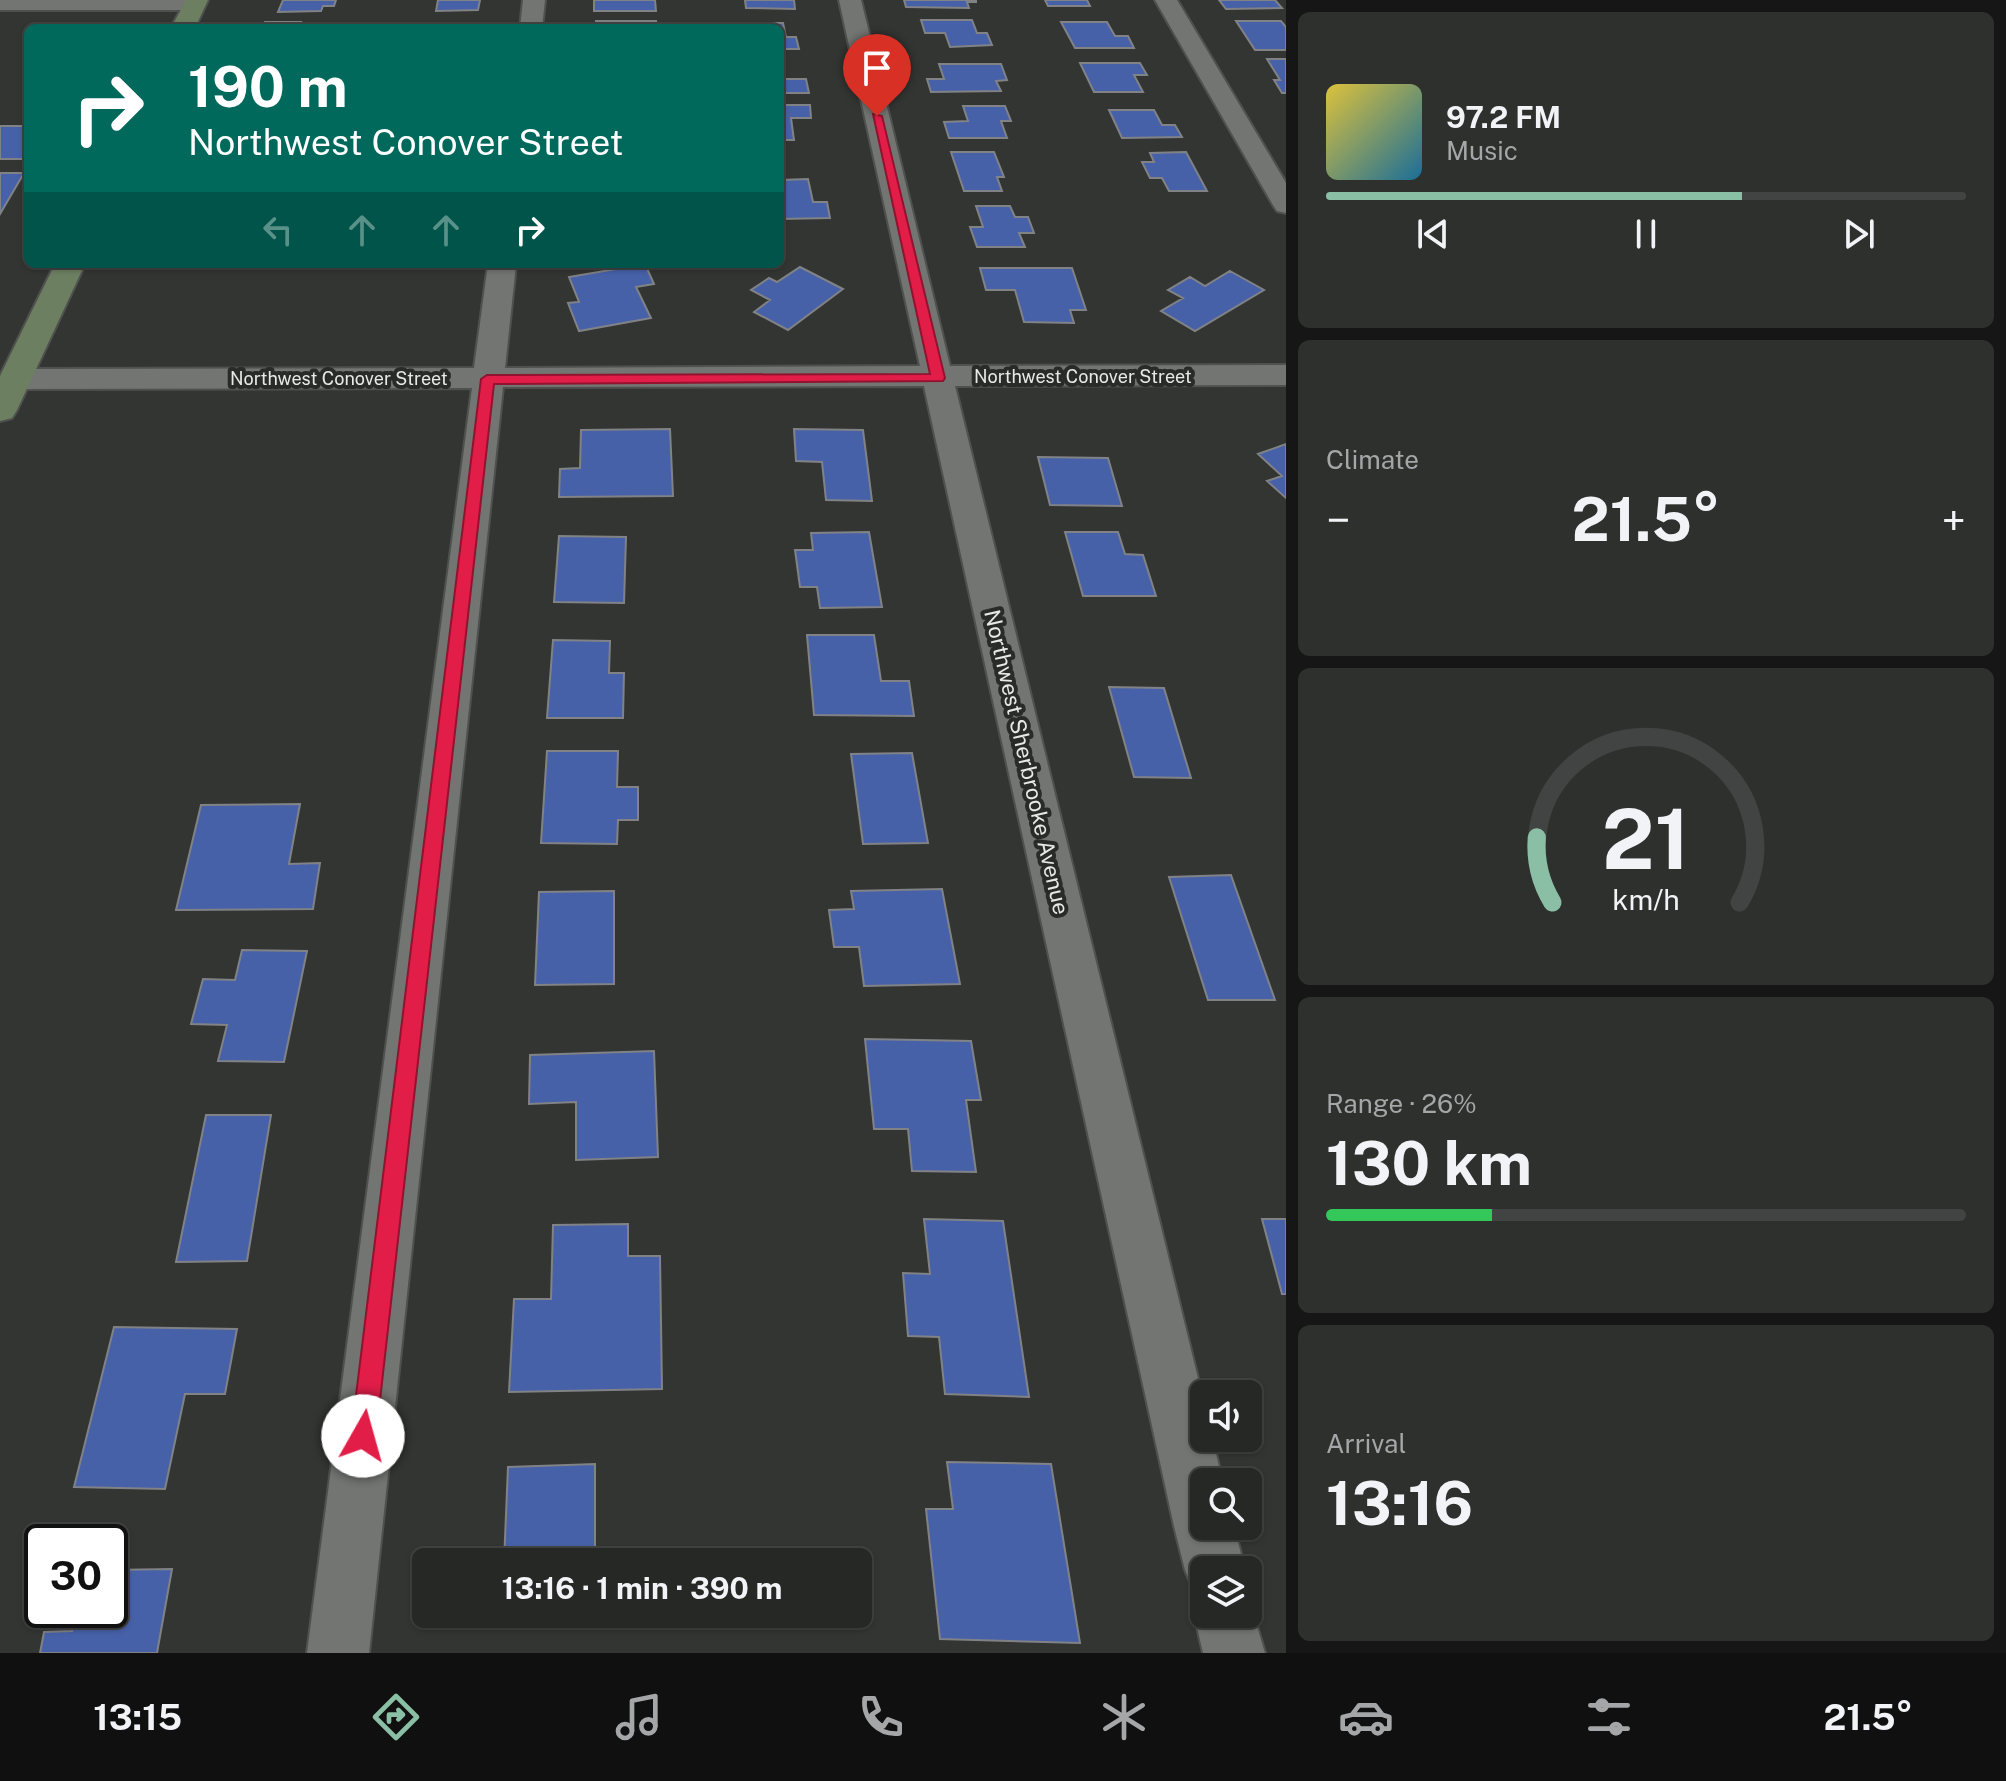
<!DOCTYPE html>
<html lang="en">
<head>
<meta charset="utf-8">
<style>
  :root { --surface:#262826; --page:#2e302e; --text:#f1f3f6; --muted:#a4a6a7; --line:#424443; --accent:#8abfa5 }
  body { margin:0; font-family:"Public Sans",sans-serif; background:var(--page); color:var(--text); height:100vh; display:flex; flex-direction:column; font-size:30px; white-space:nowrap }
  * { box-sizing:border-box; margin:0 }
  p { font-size:26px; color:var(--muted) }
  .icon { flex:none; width:44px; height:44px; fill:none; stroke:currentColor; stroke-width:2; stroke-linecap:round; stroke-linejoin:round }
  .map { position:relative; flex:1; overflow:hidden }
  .details { display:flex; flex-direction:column; gap:12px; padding:12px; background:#151615; width:720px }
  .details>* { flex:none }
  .banner { position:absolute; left:24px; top:24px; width:760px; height:244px; border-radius:12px; box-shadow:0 2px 6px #0004,0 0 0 2px var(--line); background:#00695c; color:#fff; overflow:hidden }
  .tools { position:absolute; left:1190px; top:1380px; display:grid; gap:16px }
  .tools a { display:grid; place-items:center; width:72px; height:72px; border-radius:12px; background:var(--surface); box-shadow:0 2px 6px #0004,0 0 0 2px var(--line); font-size:40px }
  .speed { position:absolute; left:24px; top:1524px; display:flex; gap:16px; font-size:40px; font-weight:700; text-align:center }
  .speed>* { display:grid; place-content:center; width:104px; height:104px; border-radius:50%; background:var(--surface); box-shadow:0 2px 6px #0004,0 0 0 2px var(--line); line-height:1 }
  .speed .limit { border:4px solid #111; border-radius:12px; background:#fff; color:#111 }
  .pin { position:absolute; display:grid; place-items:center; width:68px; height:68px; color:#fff; margin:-82px -34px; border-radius:50% 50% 50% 0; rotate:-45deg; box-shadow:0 0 8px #0007 }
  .pin .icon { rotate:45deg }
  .me { position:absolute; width:88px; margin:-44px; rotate:7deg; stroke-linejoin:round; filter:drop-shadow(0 0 6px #0008) }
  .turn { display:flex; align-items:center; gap:28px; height:168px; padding:0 32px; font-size:36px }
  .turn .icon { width:104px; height:104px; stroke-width:2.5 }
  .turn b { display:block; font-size:56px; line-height:68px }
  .lanes { display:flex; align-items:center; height:76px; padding:0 32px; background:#0003; justify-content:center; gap:40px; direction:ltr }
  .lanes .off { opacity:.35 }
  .big { font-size:60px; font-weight:700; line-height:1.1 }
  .details .widget { flex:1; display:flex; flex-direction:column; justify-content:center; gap:12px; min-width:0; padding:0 28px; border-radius:12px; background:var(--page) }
  .details .dial { align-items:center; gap:0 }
  .dial svg { height:208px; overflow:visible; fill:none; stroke:var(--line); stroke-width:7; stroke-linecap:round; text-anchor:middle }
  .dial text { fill:var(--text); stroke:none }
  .song { display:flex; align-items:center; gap:24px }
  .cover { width:96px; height:96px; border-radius:12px; background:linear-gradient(135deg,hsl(50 70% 55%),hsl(200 70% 35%)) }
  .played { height:8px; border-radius:4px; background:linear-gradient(90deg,var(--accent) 65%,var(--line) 65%) }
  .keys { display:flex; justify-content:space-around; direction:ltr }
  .heat { display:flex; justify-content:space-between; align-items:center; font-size:44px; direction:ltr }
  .charge { height:12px; border-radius:6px; background:linear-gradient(90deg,#34c759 26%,var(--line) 0) }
  .trip { position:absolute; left:412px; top:1548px; width:460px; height:80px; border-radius:12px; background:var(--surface); box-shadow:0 2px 6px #0004,0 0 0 2px var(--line); font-weight:700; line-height:80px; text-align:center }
  .dock { display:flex; height:128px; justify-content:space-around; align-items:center; background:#0f100f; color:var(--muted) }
  .dock .icon { width:56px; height:56px }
  .dock .selected { color:var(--accent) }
  .dock b { font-size:36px; color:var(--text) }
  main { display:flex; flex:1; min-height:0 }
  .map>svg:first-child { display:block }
</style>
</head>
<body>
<main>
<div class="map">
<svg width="1286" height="1653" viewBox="0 0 1286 1653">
  <rect width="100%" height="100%" fill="#333532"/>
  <path fill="#4761a8" stroke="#808286" stroke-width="2" d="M 283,0 L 336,0 L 334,6 L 323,6 L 321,11 L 278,12 Z
    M 438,0 L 480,0 L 478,10 L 436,11 Z
    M 594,0 L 655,0 L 656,11 L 594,11 Z
    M 745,0 L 794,0 L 795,9 L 746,8 Z
    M 904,0 L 976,0 L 976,2 L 967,2 L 969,8 L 906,7 Z
    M 1045,0 L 1087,0 L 1090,6 L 1048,6 Z
    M 1219,0 L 1275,0 L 1282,8 L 1226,9 Z
    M 921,20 L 972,20 L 977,33 L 987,33 L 992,45 L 950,47 L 945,33 L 925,33 Z
    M 596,21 L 656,21 L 656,28 L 596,28 Z
    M 1236,21 L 1281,21 L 1286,27 L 1286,50 L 1255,50 Z
    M 265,22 L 301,22 L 299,28 L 263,28 Z
    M 1061,22 L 1107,22 L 1115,36 L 1128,36 L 1134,48 L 1075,48 Z
    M 750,23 L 783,23 L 786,37 L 796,37 L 799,49 L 780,49 L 780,28 L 750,28 Z
    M 1267,59 L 1286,59 L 1286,93 L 1282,93 L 1274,80 L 1280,80 Z
    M 780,61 L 785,79 L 806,79 L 809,93 L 780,93 Z
    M 1080,63 L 1140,63 L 1147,75 L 1134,75 L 1143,92 L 1094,92 Z
    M 939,64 L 1001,64 L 1007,80 L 996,81 L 1001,91 L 931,92 L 927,79 L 944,79 Z
    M 780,105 L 810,105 L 811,118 L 791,118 L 794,140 L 780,140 Z
    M 963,106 L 1005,106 L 1011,121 L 1001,121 L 1007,138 L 949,138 L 944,122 L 968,121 Z
    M 1109,110 L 1154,110 L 1162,125 L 1175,125 L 1182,137 L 1122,138 Z
    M 0,126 L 28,126 L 28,159 L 0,159 Z
    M 951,152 L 994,152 L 1004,177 L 997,177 L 1002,191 L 964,191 Z
    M 1186,152 L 1207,191 L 1169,191 L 1162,178 L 1150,178 L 1142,162 L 1154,162 L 1150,153 Z
    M 0,173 L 24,173 L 0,214 Z
    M 808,179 L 813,202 L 827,202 L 830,218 L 780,219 L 780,180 Z
    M 976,206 L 1010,206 L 1015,217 L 1028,217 L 1034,233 L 1019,233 L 1025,247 L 977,247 L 970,227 L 983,227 Z
    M 645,264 L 654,284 L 636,287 L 651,318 L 579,331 L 568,303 L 579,302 L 569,277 Z
    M 800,267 L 843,289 L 788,330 L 754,312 L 770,300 L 751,290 L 769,278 L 777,282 Z
    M 980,268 L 1072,268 L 1086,310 L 1070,310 L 1074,323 L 1024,322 L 1015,290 L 986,290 Z
    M 1230,271 L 1264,290 L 1195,331 L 1161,311 L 1183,298 L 1168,290 L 1190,277 L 1205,286 Z
    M 670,429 L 673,496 L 559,497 L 560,469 L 580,468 L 581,430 Z
    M 794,429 L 863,430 L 872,501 L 826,500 L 822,462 L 796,461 Z
    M 1286,444 L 1286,498 L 1267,481 L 1282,476 L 1258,454 Z
    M 1038,457 L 1108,458 L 1122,506 L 1050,505 Z
    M 869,532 L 882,607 L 820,608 L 817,587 L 800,587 L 795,550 L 813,550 L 811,533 Z
    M 1065,532 L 1118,532 L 1125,554 L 1143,555 L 1156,596 L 1083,596 Z
    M 559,536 L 626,537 L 624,603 L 554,602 Z
    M 807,635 L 874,635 L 881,681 L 909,681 L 914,716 L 814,715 Z
    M 553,640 L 610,641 L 609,673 L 624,673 L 623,718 L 547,718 Z
    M 1109,687 L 1164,688 L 1191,778 L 1134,777 Z
    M 547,751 L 618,751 L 617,787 L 638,787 L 638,820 L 618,820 L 617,844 L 541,843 Z
    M 912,753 L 928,843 L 863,844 L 851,754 Z
    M 300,804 L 289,864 L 320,863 L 313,909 L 176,910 L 201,805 Z
    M 1231,875 L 1275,1000 L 1208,1000 L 1169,877 Z
    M 942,889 L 960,984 L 864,986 L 859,947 L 834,947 L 829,910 L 854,909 L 851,891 Z
    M 614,891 L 614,984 L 535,985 L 539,892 Z
    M 242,950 L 307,951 L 284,1062 L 218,1061 L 227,1025 L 191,1024 L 203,979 L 235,980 Z
    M 865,1039 L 971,1041 L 981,1100 L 966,1100 L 976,1172 L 912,1171 L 908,1129 L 874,1129 Z
    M 654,1051 L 658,1157 L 576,1160 L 576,1102 L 529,1104 L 530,1055 Z
    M 206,1115 L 271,1115 L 247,1261 L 176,1262 Z
    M 924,1219 L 1003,1221 L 1029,1397 L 945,1394 L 939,1337 L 908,1336 L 903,1273 L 930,1274 Z
    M 1262,1219 L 1286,1219 L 1286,1294 L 1282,1294 Z
    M 628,1224 L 628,1256 L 660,1256 L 662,1389 L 509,1392 L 514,1299 L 551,1299 L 553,1225 Z
    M 114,1327 L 237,1329 L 225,1394 L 185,1394 L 165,1489 L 74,1487 Z
    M 947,1462 L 1051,1464 L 1080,1643 L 940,1639 L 926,1509 L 953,1509 Z
    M 595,1464 L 595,1562 L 504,1562 L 508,1467 Z
    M 172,1569 L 157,1653 L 40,1653 L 44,1632 L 72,1631 L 76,1610 L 110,1610 L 110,1570 Z
    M 501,1614 L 595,1614 L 595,1619 L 501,1621 Z"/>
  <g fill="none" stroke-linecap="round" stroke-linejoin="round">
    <defs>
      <path id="street" d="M 0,0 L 204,0 L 206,3 L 195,10 L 0,10 Z
        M 523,0 L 545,0 L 542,28 L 520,28 Z
        M 839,0 L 861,0 L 950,366 L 1286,365 L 1286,385 L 955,386 L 1204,1403 L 1204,1438 L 1212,1438 L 1223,1482 L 1204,1482 L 1204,1526 L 1234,1526 L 1245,1570 L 1204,1570 L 1204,1614 L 1248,1614 L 1248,1596 L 1265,1653 L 1203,1653 L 1194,1614 L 1202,1595 L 1194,1591 L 1185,1570 L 1174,1526 L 924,386 L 503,387 L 369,1653 L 307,1653 L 472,388 L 15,389 L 4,386 L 0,378 L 4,372 L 15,369 L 474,368 L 488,264 L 516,264 L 505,368 L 920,366 Z
        M 1155,0 L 1177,0 L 1286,183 L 1286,213 L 1277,211 L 1273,205 Z"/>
      <path id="secondary" d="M 186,0 L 208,0 L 195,28 L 171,28 Z
        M 55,264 L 85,264 L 17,410 L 12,418 L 0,421 L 0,376 Z"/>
    </defs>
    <use href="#street" stroke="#50514f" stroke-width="4"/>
    <use href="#secondary" stroke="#50514f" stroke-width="4"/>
    <use href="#street" fill="#737572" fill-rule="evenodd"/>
    <use href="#secondary" fill="#6d7f61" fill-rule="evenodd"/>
  </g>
  <path fill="#e11d48" stroke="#92132f" stroke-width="2" d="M 873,114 L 882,116 L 945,378 L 943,381 L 494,384 L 376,1436 L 372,1444 L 363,1448 L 355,1444 L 351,1436 L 481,379 L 487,375 L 930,374 Z"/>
  <g text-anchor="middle" stroke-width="8" stroke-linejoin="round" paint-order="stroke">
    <g font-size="18" fill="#e8e9e7" stroke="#292b28">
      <text x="1083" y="383">Northwest Conover Street</text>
      <text x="339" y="385">Northwest Conover Street</text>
    </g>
    <g font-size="22" fill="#e8e9e7" stroke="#292b28">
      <text transform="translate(1027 762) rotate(77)" y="8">Northwest Sherbrooke Avenue</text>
    </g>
  </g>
</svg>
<div class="tools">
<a><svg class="icon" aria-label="sound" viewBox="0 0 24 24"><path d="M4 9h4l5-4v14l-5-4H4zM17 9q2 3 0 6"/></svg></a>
<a><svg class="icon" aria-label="search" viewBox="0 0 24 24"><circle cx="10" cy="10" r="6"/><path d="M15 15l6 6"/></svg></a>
<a><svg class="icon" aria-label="layers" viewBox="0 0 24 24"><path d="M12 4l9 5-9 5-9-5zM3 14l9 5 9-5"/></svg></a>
</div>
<div class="speed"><div class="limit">30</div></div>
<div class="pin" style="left:877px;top:116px;background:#d93025"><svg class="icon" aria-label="arrive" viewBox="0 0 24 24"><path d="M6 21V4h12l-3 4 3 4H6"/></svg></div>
<svg class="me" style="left:363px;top:1436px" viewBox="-20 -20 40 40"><circle r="19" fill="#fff"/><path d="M0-13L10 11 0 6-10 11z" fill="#e11d48"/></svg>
<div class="trip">13:16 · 1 min · 390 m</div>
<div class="banner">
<div class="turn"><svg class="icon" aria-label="right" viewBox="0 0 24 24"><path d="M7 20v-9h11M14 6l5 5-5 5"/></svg><div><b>190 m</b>Northwest Conover Street</div></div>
<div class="lanes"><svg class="icon off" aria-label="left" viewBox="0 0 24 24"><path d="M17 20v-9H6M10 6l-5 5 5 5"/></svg><svg class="icon off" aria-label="ahead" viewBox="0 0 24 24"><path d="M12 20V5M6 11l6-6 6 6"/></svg><svg class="icon off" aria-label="ahead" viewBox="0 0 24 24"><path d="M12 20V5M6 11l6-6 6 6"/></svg><svg class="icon" aria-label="right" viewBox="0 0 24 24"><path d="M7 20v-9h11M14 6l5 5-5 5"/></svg></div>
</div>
</div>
<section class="details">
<div class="widget">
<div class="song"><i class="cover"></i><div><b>97.2 FM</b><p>Music</p></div></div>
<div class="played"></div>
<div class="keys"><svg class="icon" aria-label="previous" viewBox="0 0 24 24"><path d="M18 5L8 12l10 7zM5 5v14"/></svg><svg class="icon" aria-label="pause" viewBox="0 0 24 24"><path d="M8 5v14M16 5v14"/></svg><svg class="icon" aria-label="next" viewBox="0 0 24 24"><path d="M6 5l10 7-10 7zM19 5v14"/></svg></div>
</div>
<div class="widget"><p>Climate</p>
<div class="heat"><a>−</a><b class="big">21.5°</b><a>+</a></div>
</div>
<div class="widget dial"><svg viewBox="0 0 100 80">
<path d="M14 69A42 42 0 1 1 86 69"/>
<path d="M14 69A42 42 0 0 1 8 44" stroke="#8abfa5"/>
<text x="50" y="56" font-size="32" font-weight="700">21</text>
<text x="50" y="72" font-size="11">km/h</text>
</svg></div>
<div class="widget"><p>Range · 26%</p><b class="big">130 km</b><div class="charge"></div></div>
<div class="widget"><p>Arrival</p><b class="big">13:16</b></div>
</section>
</main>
<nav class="dock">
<b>13:15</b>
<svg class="icon selected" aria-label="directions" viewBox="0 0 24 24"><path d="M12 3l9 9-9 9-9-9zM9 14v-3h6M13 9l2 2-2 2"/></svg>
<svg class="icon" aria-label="music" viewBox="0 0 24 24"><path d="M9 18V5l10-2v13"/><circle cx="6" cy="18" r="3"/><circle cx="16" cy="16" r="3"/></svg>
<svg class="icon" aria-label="phone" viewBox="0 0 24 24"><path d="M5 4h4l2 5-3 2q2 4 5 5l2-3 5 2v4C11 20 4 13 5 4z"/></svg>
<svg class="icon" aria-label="climate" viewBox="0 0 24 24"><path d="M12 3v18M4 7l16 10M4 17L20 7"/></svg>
<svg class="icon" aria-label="car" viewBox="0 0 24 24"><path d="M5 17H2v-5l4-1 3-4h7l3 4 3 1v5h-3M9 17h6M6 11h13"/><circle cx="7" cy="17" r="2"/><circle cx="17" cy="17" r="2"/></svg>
<svg class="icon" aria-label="filters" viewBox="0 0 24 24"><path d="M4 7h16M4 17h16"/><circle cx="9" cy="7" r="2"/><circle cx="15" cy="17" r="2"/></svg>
<b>21.5°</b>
</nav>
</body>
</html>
